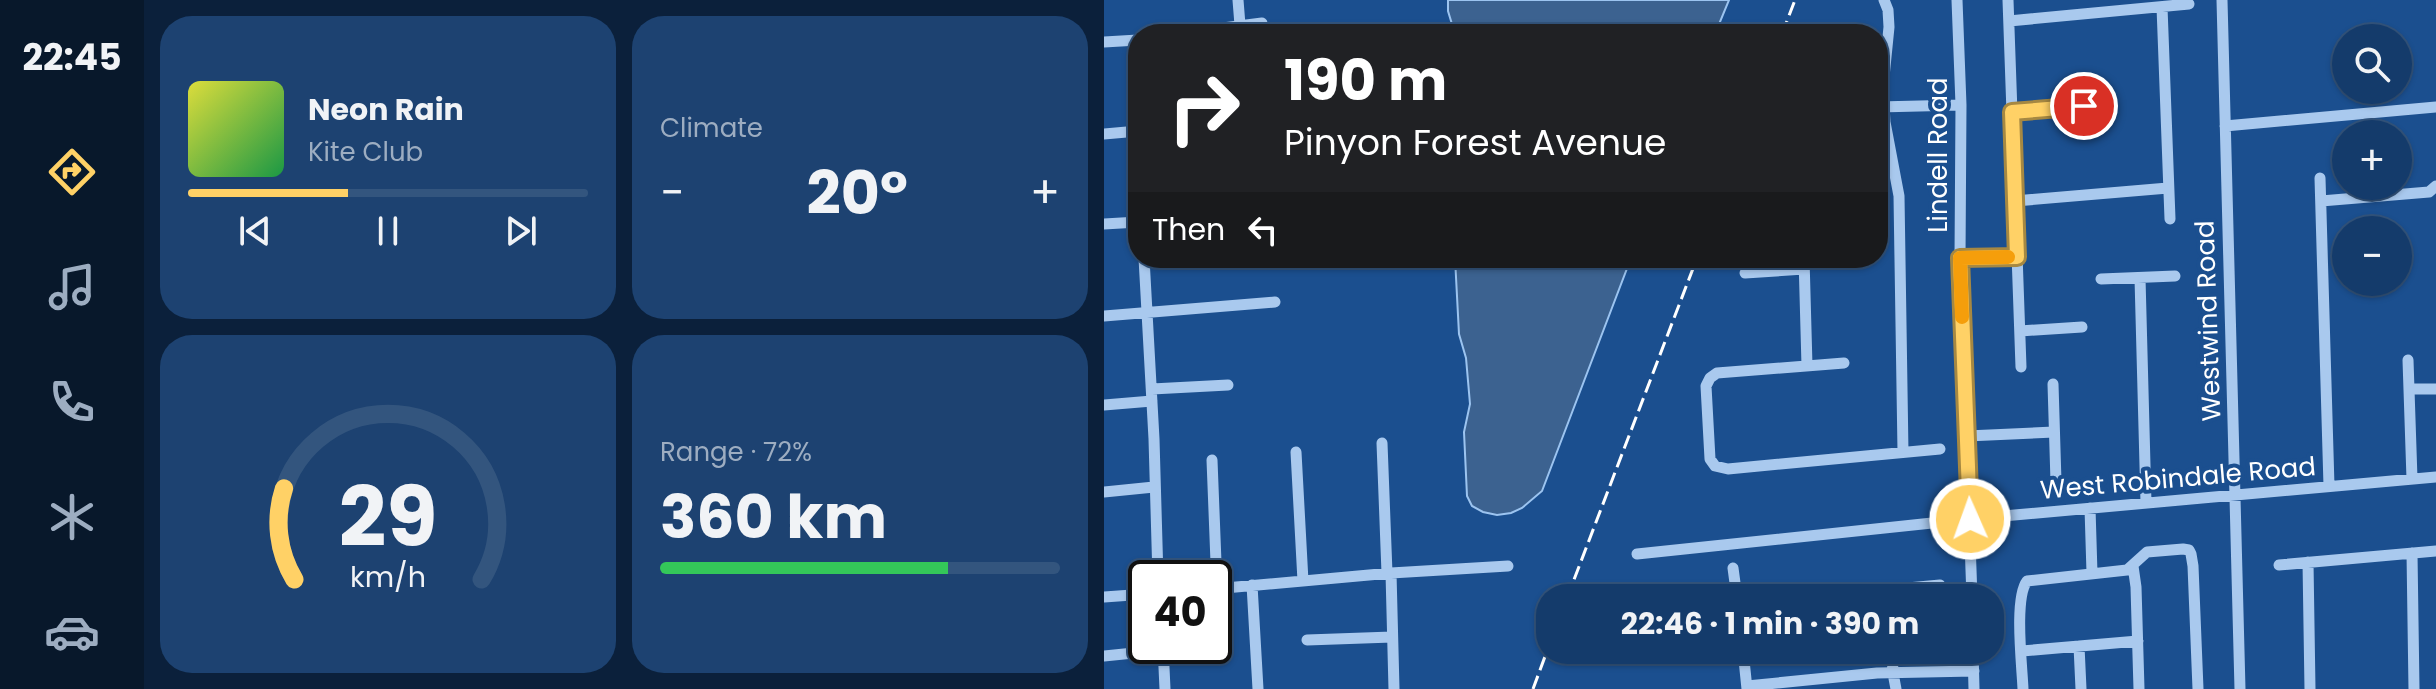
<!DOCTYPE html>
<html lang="en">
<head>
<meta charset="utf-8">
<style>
  :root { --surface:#143b6b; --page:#1d4271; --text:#f1f3f6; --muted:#9dadc1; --line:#33557e; --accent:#ffd166 }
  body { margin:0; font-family:Poppins,sans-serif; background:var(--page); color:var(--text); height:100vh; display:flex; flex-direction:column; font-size:30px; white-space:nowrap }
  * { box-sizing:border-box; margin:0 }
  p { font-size:26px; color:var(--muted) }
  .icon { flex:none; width:44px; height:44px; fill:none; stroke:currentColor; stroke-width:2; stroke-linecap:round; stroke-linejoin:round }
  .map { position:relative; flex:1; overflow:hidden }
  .side { display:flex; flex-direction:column; gap:16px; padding:16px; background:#0b203b; width:960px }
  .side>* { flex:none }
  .guide { position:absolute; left:24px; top:24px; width:760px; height:244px; border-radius:32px; box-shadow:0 2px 6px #0004,0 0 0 2px var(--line); background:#202124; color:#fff; overflow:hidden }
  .buttons { position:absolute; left:1228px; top:24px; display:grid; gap:16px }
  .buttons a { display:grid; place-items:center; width:80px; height:80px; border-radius:50%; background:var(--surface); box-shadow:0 2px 6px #0004,0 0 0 2px var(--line); font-size:40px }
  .speed { position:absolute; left:24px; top:560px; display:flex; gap:16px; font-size:40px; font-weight:700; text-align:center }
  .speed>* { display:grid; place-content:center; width:104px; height:104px; border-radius:50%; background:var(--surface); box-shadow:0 2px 6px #0004,0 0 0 2px var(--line); line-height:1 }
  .speed .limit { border:4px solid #111; border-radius:12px; background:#fff; color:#111 }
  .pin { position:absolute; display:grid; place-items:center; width:68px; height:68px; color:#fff; margin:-34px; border:4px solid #fff; border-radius:50%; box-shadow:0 2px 8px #0007 }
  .me { position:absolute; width:88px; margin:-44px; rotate:358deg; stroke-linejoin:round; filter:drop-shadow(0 0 6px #0008) }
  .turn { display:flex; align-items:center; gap:28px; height:168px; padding:0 24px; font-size:36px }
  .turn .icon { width:104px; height:104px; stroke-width:2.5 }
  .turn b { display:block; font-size:56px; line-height:68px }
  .then { display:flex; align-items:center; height:76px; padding:0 24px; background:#0003; gap:16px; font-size:30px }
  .big { font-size:60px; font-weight:700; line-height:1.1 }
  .side .card { flex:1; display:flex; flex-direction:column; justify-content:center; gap:12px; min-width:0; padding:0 28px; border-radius:32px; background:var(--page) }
  .side .dial { align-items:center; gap:0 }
  .dial svg { height:208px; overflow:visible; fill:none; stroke:var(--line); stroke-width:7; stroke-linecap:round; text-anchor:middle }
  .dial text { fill:var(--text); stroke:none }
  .song { display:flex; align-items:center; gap:24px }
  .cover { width:96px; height:96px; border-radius:12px; background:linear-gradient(135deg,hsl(60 70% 55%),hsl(140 70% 35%)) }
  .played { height:8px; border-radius:4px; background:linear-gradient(90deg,var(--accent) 40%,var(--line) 40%) }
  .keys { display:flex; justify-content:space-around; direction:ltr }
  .heat { display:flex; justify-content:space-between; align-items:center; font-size:44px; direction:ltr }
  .charge { height:12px; border-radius:6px; background:linear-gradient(90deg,#34c759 72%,var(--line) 0) }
  .side .tiles { flex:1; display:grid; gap:16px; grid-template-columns:repeat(2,1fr) }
  .trip { position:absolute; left:432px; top:584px; width:468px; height:80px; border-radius:32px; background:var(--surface); box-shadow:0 2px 6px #0004,0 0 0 2px var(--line); font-weight:700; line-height:80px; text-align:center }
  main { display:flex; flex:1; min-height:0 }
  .menu { display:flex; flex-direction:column; width:144px; justify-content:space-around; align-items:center; background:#08182b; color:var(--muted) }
  .menu .icon { width:56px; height:56px }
  .menu .selected { color:var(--accent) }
  .menu b { font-size:36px; color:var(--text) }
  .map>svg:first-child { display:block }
</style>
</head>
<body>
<main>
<nav class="menu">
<b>22:45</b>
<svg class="icon selected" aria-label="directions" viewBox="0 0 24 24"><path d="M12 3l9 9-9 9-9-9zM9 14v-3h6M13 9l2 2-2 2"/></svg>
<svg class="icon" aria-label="music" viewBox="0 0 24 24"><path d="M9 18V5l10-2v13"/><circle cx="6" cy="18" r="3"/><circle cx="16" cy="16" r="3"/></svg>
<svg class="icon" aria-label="phone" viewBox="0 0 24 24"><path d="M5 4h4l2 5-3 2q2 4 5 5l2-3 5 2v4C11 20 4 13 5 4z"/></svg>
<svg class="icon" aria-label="climate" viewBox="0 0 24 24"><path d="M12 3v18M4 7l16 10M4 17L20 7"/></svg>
<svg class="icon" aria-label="car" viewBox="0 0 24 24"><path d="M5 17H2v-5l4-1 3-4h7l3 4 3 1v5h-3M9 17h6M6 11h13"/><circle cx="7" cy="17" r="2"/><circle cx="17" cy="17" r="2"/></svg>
</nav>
<section class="side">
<div class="tiles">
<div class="card">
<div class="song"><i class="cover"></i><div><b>Neon Rain</b><p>Kite Club</p></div></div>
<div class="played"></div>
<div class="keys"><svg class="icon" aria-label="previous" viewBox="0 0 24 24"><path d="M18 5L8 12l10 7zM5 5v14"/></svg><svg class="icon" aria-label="pause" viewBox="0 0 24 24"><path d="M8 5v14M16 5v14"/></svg><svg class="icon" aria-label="next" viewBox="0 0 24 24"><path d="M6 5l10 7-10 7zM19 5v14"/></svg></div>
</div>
<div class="card"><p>Climate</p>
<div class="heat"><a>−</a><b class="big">20°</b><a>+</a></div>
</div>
<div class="card dial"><svg viewBox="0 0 100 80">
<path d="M14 69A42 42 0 1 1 86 69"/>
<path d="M14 69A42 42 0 0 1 10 34" stroke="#ffd166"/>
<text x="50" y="56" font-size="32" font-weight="700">29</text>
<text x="50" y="72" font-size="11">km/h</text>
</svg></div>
<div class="card"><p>Range · 72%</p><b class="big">360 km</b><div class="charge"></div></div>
</div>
</section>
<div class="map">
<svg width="1332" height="689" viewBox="0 0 1332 689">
  <rect width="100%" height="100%" fill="#1b4f8f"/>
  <path fill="#3c6290" stroke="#9cc4f0" stroke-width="2" d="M 344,0 L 625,0 L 611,34 L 351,34 L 344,11 Z
    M 351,258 L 527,258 L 438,491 L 418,508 L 407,513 L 393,515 L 379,512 L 368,506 L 363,496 L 360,432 L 366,404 L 362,358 L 355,334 Z"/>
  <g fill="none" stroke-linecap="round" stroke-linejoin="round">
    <path stroke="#a9c9ee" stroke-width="11" d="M 134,0 L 136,25
      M 780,0 L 784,10 L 785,27 L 779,87 L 781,122 L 795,196 L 799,452
      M 853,0 L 857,105 L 856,258 L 868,598
      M 904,0 L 917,367
      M 1118,0 L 1136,689
      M 1058,7 L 1066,219
      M 905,21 L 1085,4
      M 72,34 L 158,23
      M 32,40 L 34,118
      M 0,42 L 34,40
      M 774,107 L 857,105
      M 908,112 L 1004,104
      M 1121,126 L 1332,107
      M 0,134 L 34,131
      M 1216,178 L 1225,486
      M 911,201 L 1064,188
      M 1217,201 L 1325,192 L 1332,186
      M 0,224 L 34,222
      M 40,258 L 50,439 L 54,578
      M 700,258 L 703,366
      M 856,258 L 913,257
      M 641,273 L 700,269
      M 1036,278 L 1042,503
      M 997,279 L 1071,276
      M 0,316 L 171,302
      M 916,331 L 978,327
      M 1304,360 L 1308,479
      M 740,363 L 613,373 L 606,378 L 602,386 L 606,459 L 611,466 L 624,469 L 836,449
      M 949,384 L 952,482
      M 48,389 L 124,385
      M 1305,389 L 1332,389
      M 0,405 L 48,401
      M 863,436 L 950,432
      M 278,443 L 283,573
      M 192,452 L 199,581
      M 108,460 L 113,588
      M 0,492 L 50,487
      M 986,508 L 988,573
      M 1308,553 L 1310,689
      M 533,554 L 866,519 L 1332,477
      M 1204,562 L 1206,689
      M 1175,565 L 1332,551
      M 1029,566 L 1032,587 L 1035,689
      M 629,568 L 633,598
      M 287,573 L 290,689
      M 148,585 L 154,689
      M 110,589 L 287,573 L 404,566
      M 0,597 L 42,594
      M 695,598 L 836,585
      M 203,640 L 288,637
      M 59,646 L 61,689
      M 975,646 L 977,689
      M 639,650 L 643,689
      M 788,650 L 789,673 L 792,689
      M 869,650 L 870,689
      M 918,651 L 1034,641
      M 0,656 L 59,650
      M 643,686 L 773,673 L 870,671
      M 919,689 C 918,665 910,598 923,581 L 1023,570 L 1043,552 L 1079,549 L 1085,550 L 1087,554 L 1089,566 L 1094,689"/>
    <path stroke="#fff" stroke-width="3" stroke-dasharray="14 6" stroke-linecap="butt" d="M 678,34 L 691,0
      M 463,598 L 593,258
      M 429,689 L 446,643"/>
  </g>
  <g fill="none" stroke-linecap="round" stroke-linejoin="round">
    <defs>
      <path id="route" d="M 866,519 L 856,258 L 913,257 L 908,112 L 980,106"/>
    </defs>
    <use href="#route" stroke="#a68842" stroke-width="20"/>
    <use href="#route" stroke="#ffd166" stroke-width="14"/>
    <path stroke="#f59e0b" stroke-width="14" d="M 858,317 L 856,258 L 904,257"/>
  </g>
  <g text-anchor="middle" stroke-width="8" stroke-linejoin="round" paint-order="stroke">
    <g font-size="26" fill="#fff" stroke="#1b4f8f">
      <text transform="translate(834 155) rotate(-90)" y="9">Lindell Road</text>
      <text transform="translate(1104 321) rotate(-92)" y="9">Westwind Road</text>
      <text transform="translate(1074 478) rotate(-5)" y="9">West Robindale Road</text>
    </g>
  </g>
</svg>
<div class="buttons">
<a><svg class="icon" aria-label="search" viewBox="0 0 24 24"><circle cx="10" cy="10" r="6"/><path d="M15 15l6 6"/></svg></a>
<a>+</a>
<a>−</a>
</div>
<div class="speed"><div class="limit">40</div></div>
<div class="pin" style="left:980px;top:106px;background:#d93025"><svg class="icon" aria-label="arrive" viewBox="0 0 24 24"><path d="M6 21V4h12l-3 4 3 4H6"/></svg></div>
<svg class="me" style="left:866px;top:519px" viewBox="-20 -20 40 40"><circle r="17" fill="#ffd166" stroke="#fff" stroke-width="3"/><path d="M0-11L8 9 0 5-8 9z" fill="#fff"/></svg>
<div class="trip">22:46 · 1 min · 390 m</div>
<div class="guide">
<div class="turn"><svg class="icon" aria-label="right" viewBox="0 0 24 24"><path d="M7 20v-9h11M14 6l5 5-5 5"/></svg><div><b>190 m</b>Pinyon Forest Avenue</div></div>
<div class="then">Then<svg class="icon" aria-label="left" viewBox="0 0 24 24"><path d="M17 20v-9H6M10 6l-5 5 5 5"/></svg></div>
</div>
</div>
</main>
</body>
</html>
